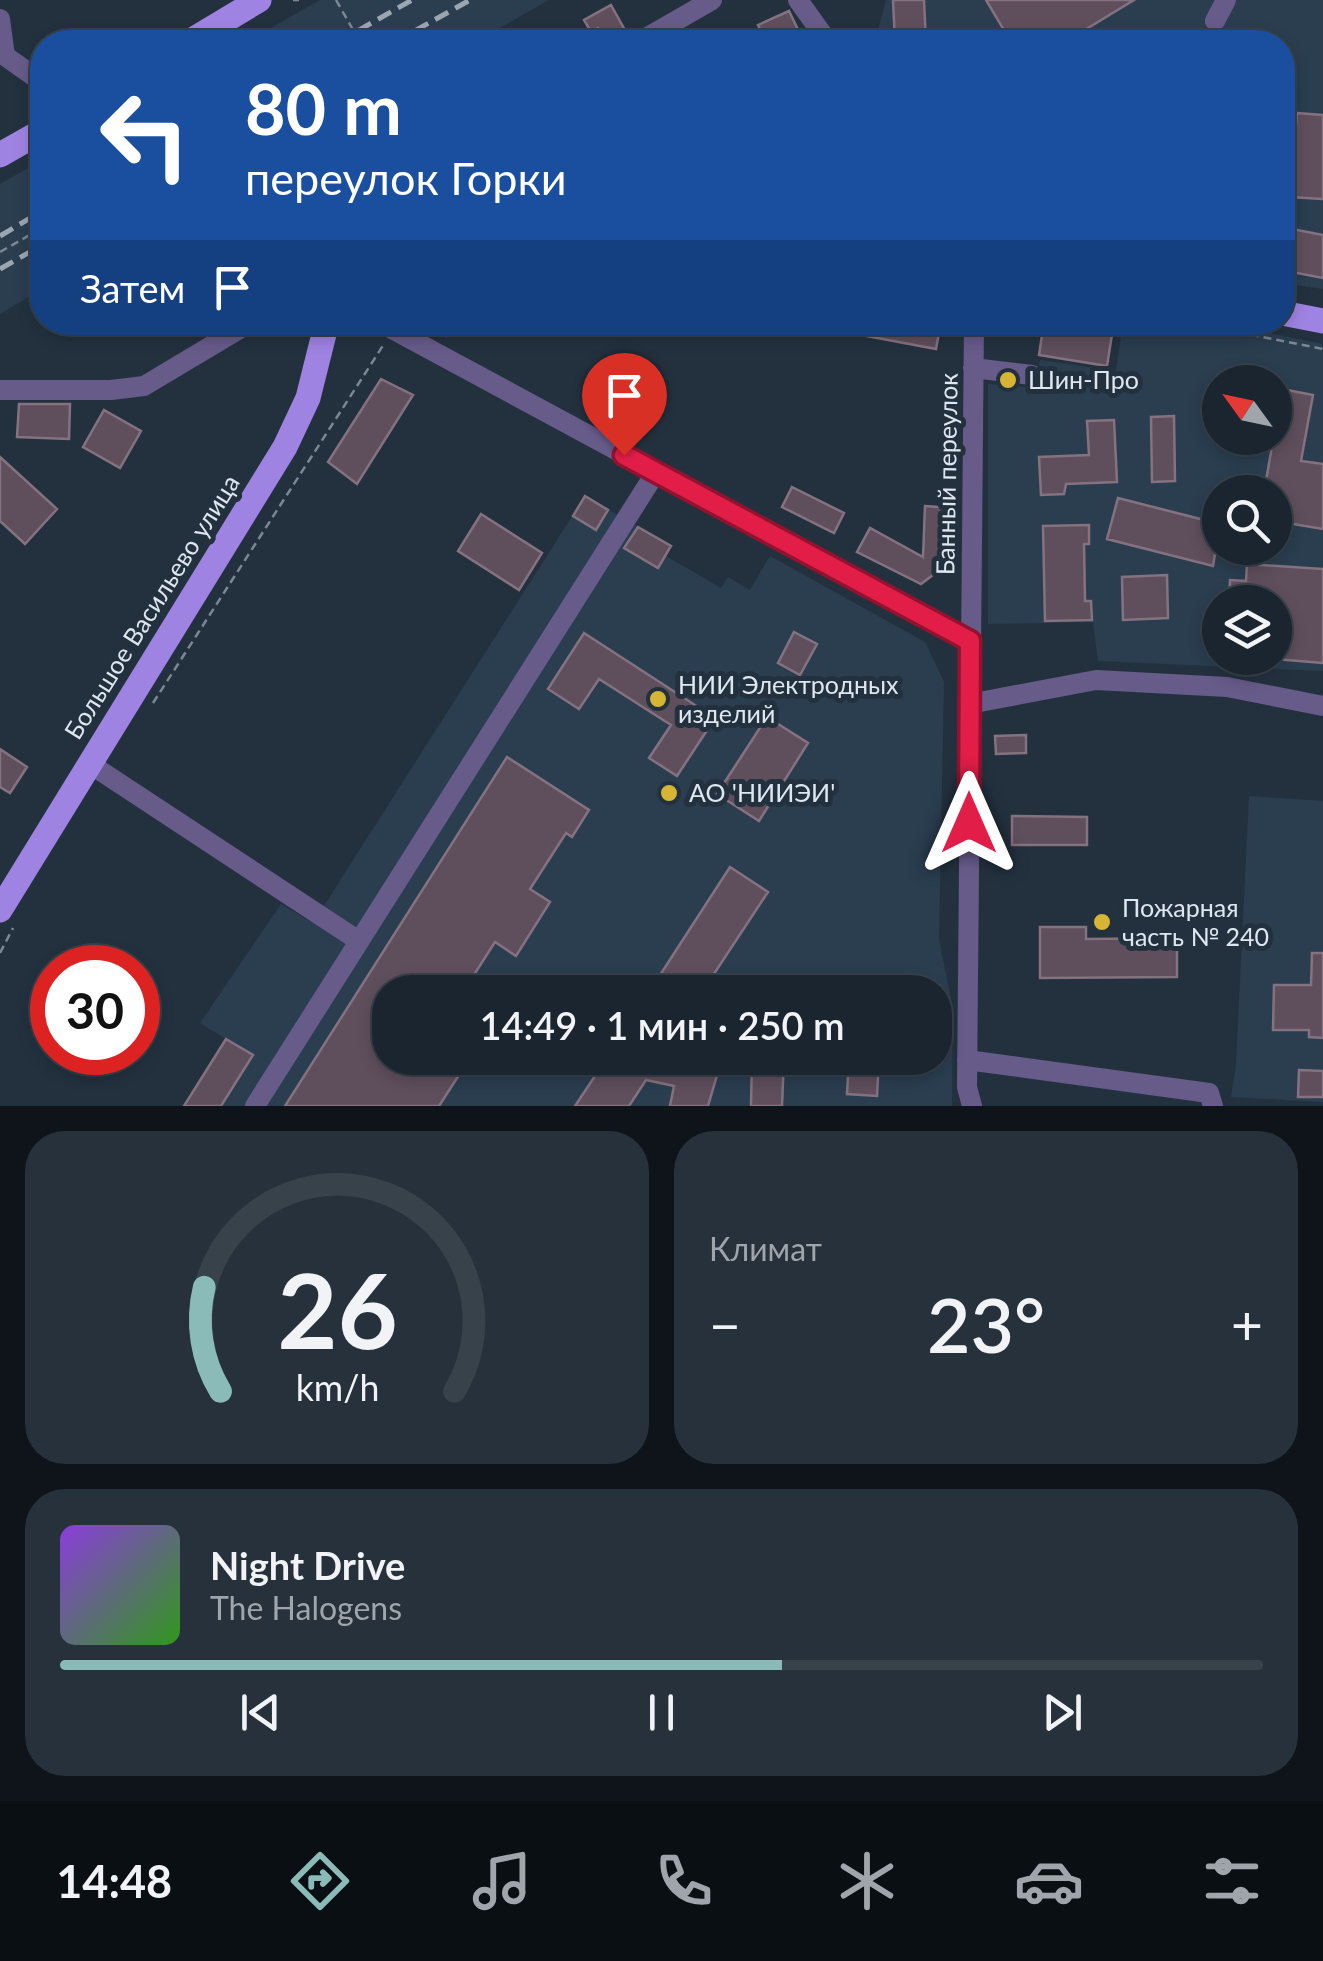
<!DOCTYPE html>
<html lang="ru">
<head>
<meta charset="utf-8">
<style>
  :root { --surface:#1a252f; --page:#27313b; --text:#f1f3f6; --muted:#9fa5aa; --line:#38424b; --accent:#8bbbb9 }
  body { margin:0; font-family:Lato,sans-serif; background:var(--page); color:var(--text); height:100vh; display:flex; flex-direction:column; font-size:38px; white-space:nowrap }
  * { box-sizing:border-box; margin:0 }
  p { font-size:32px; color:var(--muted) }
  .icon { flex:none; width:55px; height:55px; fill:none; stroke:currentColor; stroke-width:2; stroke-linecap:round; stroke-linejoin:round }
  .map { position:relative; height:1106px; overflow:hidden }
  .sheet { display:flex; flex-direction:column; gap:25px; padding:25px; background:#0e141a; flex:1 }
  .sheet>* { flex:none }
  .guide { position:absolute; left:30px; top:30px; width:1265px; height:305px; border-radius:40px; box-shadow:0 5px 15px #0003,0 0 0 2px var(--line); background:#1a4fa0; color:#fff; overflow:hidden }
  .needle { width:65px; rotate:303deg }
  .fabs { position:absolute; left:1202px; top:365px; display:grid; gap:20px }
  .fabs a { display:grid; place-items:center; width:90px; height:90px; border-radius:50%; background:var(--surface); box-shadow:0 5px 15px #0003,0 0 0 2px var(--line); font-size:50px }
  .speed { position:absolute; left:30px; top:945px; display:flex; gap:20px; font-size:50px; font-weight:700; text-align:center }
  .speed>* { display:grid; place-content:center; width:130px; height:130px; border-radius:50%; background:var(--surface); box-shadow:0 5px 15px #0003,0 0 0 2px var(--line); line-height:1 }
  .speed .limit { border:15px solid #d22; background:#fff; color:#111 }
  .pin { position:absolute; display:grid; place-items:center; width:85px; height:85px; color:#fff; margin:-102px -42px; border-radius:50% 50% 50% 0; rotate:-45deg; box-shadow:0 0 10px #0007 }
  .pin .icon { rotate:45deg }
  .me { position:absolute; width:110px; margin:-55px; rotate:0deg; stroke-linejoin:round; filter:drop-shadow(0 0 8px #0008) }
  .turn { display:flex; align-items:center; gap:35px; height:210px; padding:0 50px; font-size:45px }
  .turn .icon { width:130px; height:130px; stroke-width:2.5 }
  .turn b { display:block; font-size:70px; line-height:85px }
  .then { display:flex; align-items:center; height:95px; padding:0 50px; background:#0003; gap:20px; font-size:38px }
  .big { font-size:75px; font-weight:600; line-height:1.1 }
  .sheet .tile { flex:1; display:flex; flex-direction:column; justify-content:center; gap:15px; min-width:0; padding:0 35px; border-radius:40px; background:var(--page) }
  .sheet .dial { align-items:center; gap:0 }
  .dial svg { height:260px; overflow:visible; fill:none; stroke:var(--line); stroke-width:7; stroke-linecap:round; text-anchor:middle }
  .dial text { fill:var(--text); stroke:none }
  .song { display:flex; align-items:center; gap:30px }
  .cover { width:120px; height:120px; border-radius:15px; background:linear-gradient(135deg,hsl(270 70% 55%),hsl(110 70% 35%)) }
  .played { height:10px; border-radius:5px; background:linear-gradient(90deg,var(--accent) 60%,var(--line) 60%) }
  .keys { display:flex; justify-content:space-around; direction:ltr }
  .heat { display:flex; justify-content:space-between; align-items:center; font-size:55px; direction:ltr }
  .sheet .tiles { flex:1; display:grid; gap:25px; grid-template-columns:1fr 1fr }
  .tile:last-child { grid-column:span 2 }
  .trip { position:absolute; left:372px; top:975px; width:580px; height:100px; border-radius:40px; background:var(--surface); box-shadow:0 5px 15px #0003,0 0 0 2px var(--line); font-weight:600; line-height:100px; text-align:center }
  .menu { display:flex; height:160px; justify-content:space-around; align-items:center; background:#0a0f13; color:var(--muted) }
  .menu .icon { width:70px; height:70px }
  .menu .selected { color:var(--accent) }
  .menu b { font-size:45px; color:var(--text) }
  .map>svg:first-child { display:block }
</style>
</head>
<body>
<div class="map">
<svg width="1323" height="1106" viewBox="0 0 1323 1106">
  <rect width="100%" height="100%" fill="#23313f"/>
  <path fill="#2a3e50" fill-rule="evenodd" d="M 320,0 L 549,0 L 475,42 L 246,42 Z
    M 886,0 L 1323,0 L 1323,289 L 1283,283 L 1282,42 L 875,42 Z
    M 42,160 L 42,289 L 0,314 L 0,184 Z
    M 1123,323 L 1220,323 L 1323,344 L 1323,671 L 1098,661 L 1093,622 L 988,624 L 988,384 L 1036,388 L 1040,360 L 1116,371 ZM 1220,382 L 1275,382 L 1275,438 L 1220,438 ZM 1220,492 L 1275,492 L 1275,548 L 1220,548 ZM 1220,602 L 1275,602 L 1275,658 L 1220,658 Z
    M 585,496 L 671,546 L 666,556 L 721,588 L 728,577 L 750,590 L 770,556 L 925,642 L 944,682 L 939,940 L 953,1008 L 952,1106 L 184,1106 L 226,1039 L 200,1023 L 281,904 L 313,923 ZM 390,992 L 935,992 L 935,1058 L 390,1058 Z
    M 1249,796 L 1323,801 L 1323,1102 L 1231,1097 L 1236,1065 Z"/>
  <path fill="#5f4e5c" stroke="#857280" stroke-width="2.5" d="M 893,0 L 924,0 L 926,42 L 895,42 Z
    M 986,0 L 1134,0 L 1065,42 L 1011,42 Z
    M 611,5 L 626,32 L 606,42 L 598,28 L 591,32 L 584,20 Z
    M 789,11 L 804,42 L 766,42 L 758,25 Z
    M 1297,113 L 1323,115 L 1323,199 L 1290,197 Z
    M 1282,227 L 1323,235 L 1323,278 L 1282,270 Z
    M 863,322 L 941,322 L 936,349 L 861,335 Z
    M 1044,322 L 1114,322 L 1107,366 L 1039,355 Z
    M 381,379 L 413,395 L 357,484 L 328,462 Z
    M 1282,389 L 1313,395 L 1301,461 L 1323,464 L 1323,529 L 1275,521 L 1275,492 L 1264,492 Z
    M 19,404 L 70,404 L 69,439 L 17,437 Z
    M 104,410 L 141,431 L 120,468 L 83,447 Z
    M 1174,416 L 1175,481 L 1152,482 L 1151,417 Z
    M 1114,420 L 1117,482 L 1066,484 L 1064,494 L 1041,495 L 1039,457 L 1089,455 L 1087,421 Z
    M 0,457 L 57,509 L 25,544 L 0,521 Z
    M 792,487 L 844,513 L 834,533 L 782,507 Z
    M 585,496 L 608,510 L 596,530 L 573,516 Z
    M 1118,498 L 1220,524 L 1213,566 L 1107,539 Z
    M 925,506 L 952,508 L 950,562 L 921,584 L 857,552 L 870,528 L 923,557 Z
    M 481,514 L 542,553 L 519,590 L 458,551 Z
    M 1089,525 L 1089,544 L 1084,544 L 1085,601 L 1091,601 L 1092,620 L 1045,621 L 1043,526 Z
    M 638,527 L 671,546 L 658,568 L 624,548 Z
    M 1247,564 L 1323,569 L 1323,663 L 1275,659 L 1275,602 L 1229,602 L 1230,580 L 1246,581 Z
    M 1167,575 L 1168,618 L 1123,620 L 1122,577 Z
    M 794,632 L 817,644 L 800,675 L 778,663 Z
    M 584,633 L 715,718 L 677,776 L 649,758 L 671,725 L 599,679 L 579,709 L 548,689 Z
    M 767,717 L 808,743 L 759,821 L 717,794 Z
    M 1026,735 L 1026,753 L 996,754 L 995,736 Z
    M 0,749 L 27,767 L 10,793 L 0,787 Z
    M 507,757 L 589,810 L 572,837 L 566,833 L 530,889 L 550,902 L 516,956 L 495,942 L 463,992 L 390,992 L 390,1058 L 470,1058 L 439,1106 L 285,1106 Z
    M 1012,816 L 1087,817 L 1087,845 L 1012,845 Z
    M 730,867 L 768,892 L 702,992 L 649,992 Z
    M 1040,927 L 1086,927 L 1086,939 L 1177,938 L 1177,977 L 1040,978 Z
    M 1312,953 L 1323,953 L 1323,1038 L 1309,1037 L 1309,1030 L 1273,1030 L 1274,985 L 1311,985 Z
    M 226,1039 L 253,1055 L 221,1106 L 184,1106 Z
    M 607,1058 L 662,1058 L 693,1065 L 695,1058 L 722,1058 L 708,1106 L 670,1106 L 674,1086 L 646,1080 L 629,1106 L 575,1106 Z
    M 752,1058 L 784,1058 L 782,1106 L 751,1106 Z
    M 849,1058 L 879,1058 L 877,1096 L 847,1094 Z
    M 1299,1070 L 1323,1071 L 1323,1097 L 1298,1097 Z"/>
  <g fill="none" stroke-linecap="round" stroke-linejoin="round">
    <path stroke="#7b8792" stroke-width="2.5" stroke-dasharray="8 5" stroke-linecap="butt" d="M 293,0 L 299,0
      M 0,252 L 42,228
      M 439,322 L 447,337
      M 1187,322 L 1323,349
      M 153,703 L 384,344
      M 0,953 L 13,928"/>
    <path stroke="#675b8a" stroke-width="20" d="M 798,0 L 828,42
      M 0,19 L 5,56 L 42,82
      M 1215,21 L 1226,0
      M 639,42 L 712,0
      M 379,322 L 970,641
      M 973,368 L 1032,375
      M 0,390 L 111,390 L 144,386 L 251,322
      M 969,704 L 1096,680 L 1227,687 L 1323,706
      M 90,764 L 359,941
      M 967,1060 L 1209,1093 L 1213,1106
      M 255,1106 L 656,472
      M 972,1106 L 967,1087 L 974,322"/>
    <path stroke="#9f83e3" stroke-width="25" d="M 189,42 L 259,0
      M 0,155 L 42,131
      M 1282,313 L 1323,321
      M 0,910 L 285,447 L 308,398 L 327,322"/>
    <path stroke="#9ba6b1" stroke-width="5" stroke-dasharray="15 8" stroke-linecap="butt" d="M 338,42 L 412,0
      M 395,42 L 470,0
      M 0,236 L 42,211
      M 0,269 L 42,245"/>
    <path stroke="#7b8792" stroke-width="2.5" stroke-dasharray="8 5" stroke-linecap="butt" d="M 336,0 L 360,42"/>
  </g>
  <g fill="none" stroke-linecap="round" stroke-linejoin="round">
    <defs>
      <path id="route" d="M 624,455 L 970,641 L 969,823"/>
    </defs>
    <use href="#route" stroke="#92132f" stroke-width="25"/>
    <use href="#route" stroke="#e11d48" stroke-width="18"/>
  </g>
  <g fill="#d6b534" stroke="#23313f" stroke-width="4">
    <circle cx="1008" cy="380" r="10"/>
    <circle cx="658" cy="699" r="10"/>
    <circle cx="669" cy="793" r="10"/>
    <circle cx="1102" cy="922" r="10"/>
  </g>
  <g text-anchor="middle" stroke-width="10" stroke-linejoin="round" paint-order="stroke">
    <g font-size="25" fill="#dee7f0" stroke="#23313f" text-anchor="start">
      <text x="1028" y="389">Шин-Про</text>
      <text x="678" y="694">НИИ Электродных<tspan x="678" dy="29">изделий</tspan></text>
      <text x="689" y="802">АО 'НИИЭИ'</text>
      <text x="1122" y="917">Пожарная<tspan x="1122" dy="29">часть № 240</tspan></text>
    </g>
    <g font-size="25" fill="#dee7f0" stroke="#23313f">
      <text transform="translate(947 474) rotate(-89)" y="9">Банный переулок</text>
      <text transform="translate(152 607) rotate(-58)" y="9">Большое Васильево улица</text>
    </g>
  </g>
</svg>
<div class="fabs">
<a><svg class="needle" viewBox="-14 -14 28 28"><path d="M0-13l5 13h-10z" fill="#e53935"/><path d="M0 13l5-13h-10z" fill="#9fa5aa"/></svg></a>
<a><svg class="icon" aria-label="search" viewBox="0 0 24 24"><circle cx="10" cy="10" r="6"/><path d="M15 15l6 6"/></svg></a>
<a><svg class="icon" aria-label="layers" viewBox="0 0 24 24"><path d="M12 4l9 5-9 5-9-5zM3 14l9 5 9-5"/></svg></a>
</div>
<div class="speed"><div class="limit">30</div></div>
<div class="pin" style="left:624px;top:455px;background:#d93025"><svg class="icon" aria-label="arrive" viewBox="0 0 24 24"><path d="M6 21V4h12l-3 4 3 4H6"/></svg></div>
<svg class="me" style="left:969px;top:823px" viewBox="-20 -20 40 40"><path d="M0-17L14 15 0 8-14 15z" fill="#e11d48" stroke="#fff" stroke-width="4"/></svg>
<div class="trip">14:49 · 1 мин · 250 m</div>
<div class="guide">
<div class="turn"><svg class="icon" aria-label="left" viewBox="0 0 24 24"><path d="M17 20v-9H6M10 6l-5 5 5 5"/></svg><div><b>80 m</b>переулок Горки</div></div>
<div class="then">Затем<svg class="icon" aria-label="arrive" viewBox="0 0 24 24"><path d="M6 21V4h12l-3 4 3 4H6"/></svg></div>
</div>
</div>
<section class="sheet">
<div class="tiles">
<div class="tile dial"><svg viewBox="0 0 100 80">
<path d="M14 69A42 42 0 1 1 86 69"/>
<path d="M14 69A42 42 0 0 1 9 37" stroke="#8bbbb9"/>
<text x="50" y="56" font-size="32" font-weight="700">26</text>
<text x="50" y="72" font-size="11">km/h</text>
</svg></div>
<div class="tile"><p>Климат</p>
<div class="heat"><a>−</a><b class="big">23°</b><a>+</a></div>
</div>
<div class="tile">
<div class="song"><i class="cover"></i><div><b>Night Drive</b><p>The Halogens</p></div></div>
<div class="played"></div>
<div class="keys"><svg class="icon" aria-label="previous" viewBox="0 0 24 24"><path d="M18 5L8 12l10 7zM5 5v14"/></svg><svg class="icon" aria-label="pause" viewBox="0 0 24 24"><path d="M8 5v14M16 5v14"/></svg><svg class="icon" aria-label="next" viewBox="0 0 24 24"><path d="M6 5l10 7-10 7zM19 5v14"/></svg></div>
</div>
</div>
</section>
<nav class="menu">
<b>14:48</b>
<svg class="icon selected" aria-label="directions" viewBox="0 0 24 24"><path d="M12 3l9 9-9 9-9-9zM9 14v-3h6M13 9l2 2-2 2"/></svg>
<svg class="icon" aria-label="music" viewBox="0 0 24 24"><path d="M9 18V5l10-2v13"/><circle cx="6" cy="18" r="3"/><circle cx="16" cy="16" r="3"/></svg>
<svg class="icon" aria-label="phone" viewBox="0 0 24 24"><path d="M5 4h4l2 5-3 2q2 4 5 5l2-3 5 2v4C11 20 4 13 5 4z"/></svg>
<svg class="icon" aria-label="climate" viewBox="0 0 24 24"><path d="M12 3v18M4 7l16 10M4 17L20 7"/></svg>
<svg class="icon" aria-label="car" viewBox="0 0 24 24"><path d="M5 17H2v-5l4-1 3-4h7l3 4 3 1v5h-3M9 17h6M6 11h13"/><circle cx="7" cy="17" r="2"/><circle cx="17" cy="17" r="2"/></svg>
<svg class="icon" aria-label="filters" viewBox="0 0 24 24"><path d="M4 7h16M4 17h16"/><circle cx="9" cy="7" r="2"/><circle cx="15" cy="17" r="2"/></svg>
</nav>
</body>
</html>
